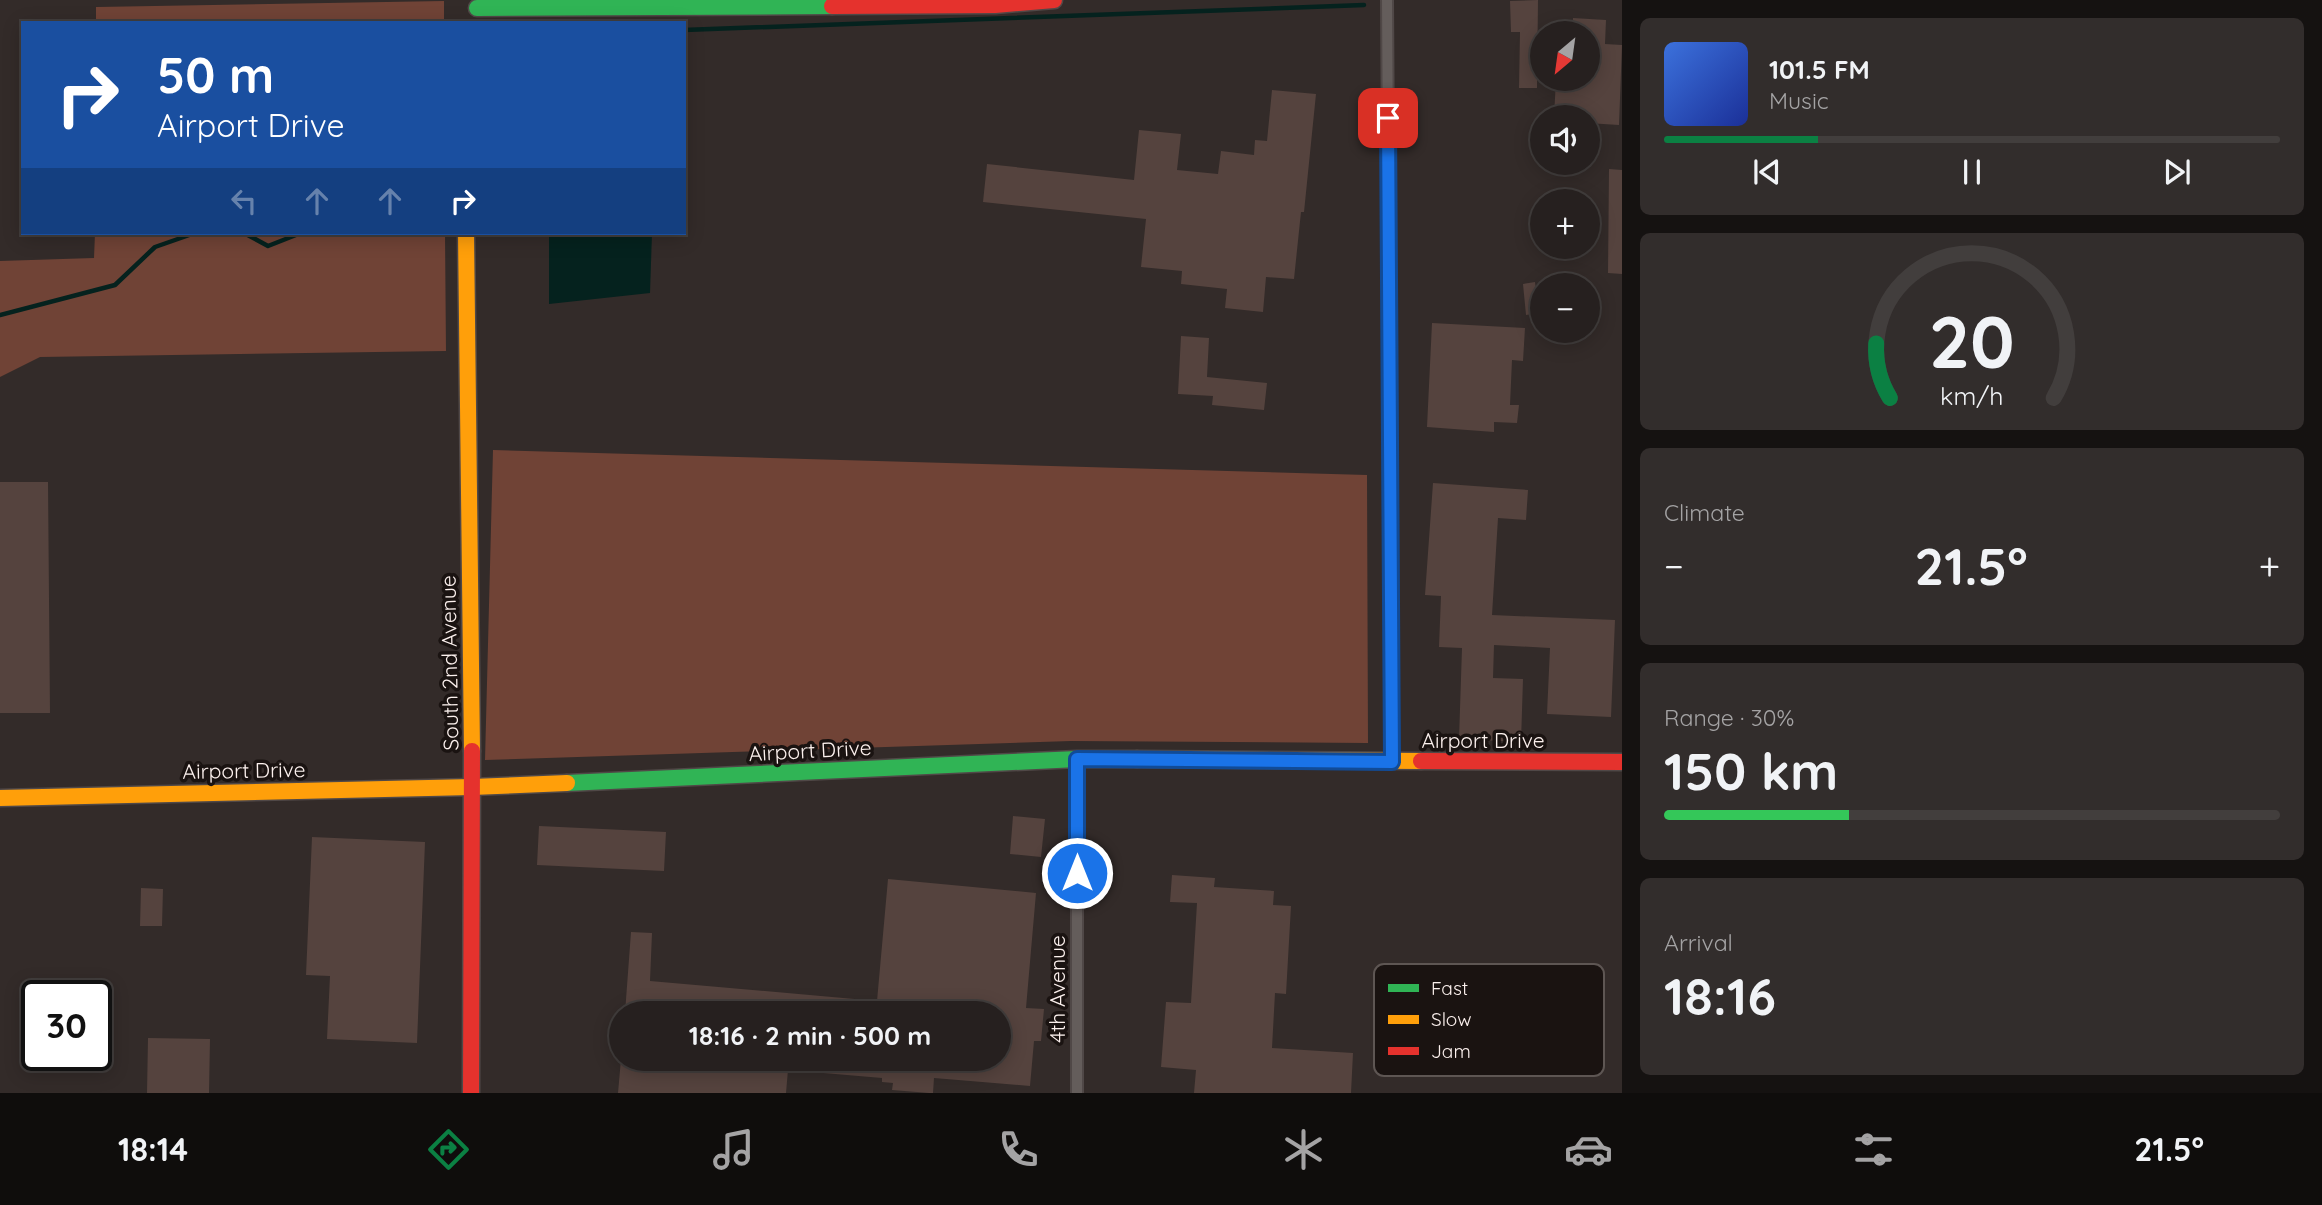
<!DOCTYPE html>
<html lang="en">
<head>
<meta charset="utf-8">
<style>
  :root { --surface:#26201f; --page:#322d2c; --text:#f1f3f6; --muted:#a4a3a4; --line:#423e3d; --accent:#0b8043 }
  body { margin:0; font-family:Quicksand,sans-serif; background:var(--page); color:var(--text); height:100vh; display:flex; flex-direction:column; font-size:26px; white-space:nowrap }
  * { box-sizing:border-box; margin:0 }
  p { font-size:23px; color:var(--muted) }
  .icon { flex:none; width:38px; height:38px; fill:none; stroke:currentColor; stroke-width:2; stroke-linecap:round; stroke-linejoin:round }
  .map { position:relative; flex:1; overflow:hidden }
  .details { display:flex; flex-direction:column; gap:18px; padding:18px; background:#151211; width:700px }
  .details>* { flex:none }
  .banner { position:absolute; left:21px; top:21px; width:665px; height:214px; border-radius:0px; box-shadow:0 4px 18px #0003,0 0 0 2px var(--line); background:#1a4fa0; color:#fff; overflow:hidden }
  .needle { width:46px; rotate:209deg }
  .fabs { position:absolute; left:1530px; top:21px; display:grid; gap:14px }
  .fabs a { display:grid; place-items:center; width:70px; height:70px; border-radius:50%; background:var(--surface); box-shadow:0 4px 18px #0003,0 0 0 2px var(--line); font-size:35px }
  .speed { position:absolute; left:21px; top:980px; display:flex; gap:14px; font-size:35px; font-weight:700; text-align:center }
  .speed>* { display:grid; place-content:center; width:91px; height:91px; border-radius:50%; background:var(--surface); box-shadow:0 4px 18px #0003,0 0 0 2px var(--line); line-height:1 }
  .speed .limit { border:4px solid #111; border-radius:10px; background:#fff; color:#111 }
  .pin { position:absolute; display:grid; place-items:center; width:60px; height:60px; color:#fff; margin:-30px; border-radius:14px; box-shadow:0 4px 10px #0006 }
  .me { position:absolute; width:77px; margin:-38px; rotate:0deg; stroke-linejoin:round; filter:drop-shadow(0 0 5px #0008) }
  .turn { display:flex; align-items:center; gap:24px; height:147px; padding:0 21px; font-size:32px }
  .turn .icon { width:91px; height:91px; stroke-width:2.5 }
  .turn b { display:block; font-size:49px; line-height:60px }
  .lanes { display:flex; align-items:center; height:66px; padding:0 21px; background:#0003; justify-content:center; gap:35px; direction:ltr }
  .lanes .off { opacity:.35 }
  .big { font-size:52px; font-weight:800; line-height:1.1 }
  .details .tile { flex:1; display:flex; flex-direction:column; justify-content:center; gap:10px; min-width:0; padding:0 24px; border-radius:10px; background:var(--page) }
  .details .dial { align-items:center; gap:0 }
  .dial svg { height:182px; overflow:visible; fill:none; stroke:var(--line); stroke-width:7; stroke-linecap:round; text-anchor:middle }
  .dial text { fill:var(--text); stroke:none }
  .song { display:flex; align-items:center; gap:21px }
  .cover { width:84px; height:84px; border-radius:10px; background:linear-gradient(135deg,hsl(220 70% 55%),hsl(230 70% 35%)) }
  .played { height:7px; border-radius:4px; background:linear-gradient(90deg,var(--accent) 25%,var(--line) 25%) }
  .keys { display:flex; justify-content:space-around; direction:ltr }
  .heat { display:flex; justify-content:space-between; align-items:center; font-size:38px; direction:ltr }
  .charge { height:10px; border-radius:5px; background:linear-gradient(90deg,#34c759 30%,var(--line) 0) }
  .trip { position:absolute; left:609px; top:1001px; width:402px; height:70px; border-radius:35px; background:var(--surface); box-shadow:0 4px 18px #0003,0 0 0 2px var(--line); font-weight:800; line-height:70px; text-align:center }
  .tabs { display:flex; height:112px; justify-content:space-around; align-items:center; background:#0f0d0c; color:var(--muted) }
  .tabs .icon { width:49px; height:49px }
  .tabs .selected { color:var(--accent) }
  .tabs b { font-size:32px; color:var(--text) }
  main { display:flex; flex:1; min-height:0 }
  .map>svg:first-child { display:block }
</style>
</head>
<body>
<main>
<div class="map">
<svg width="1622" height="1093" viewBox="0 0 1622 1093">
  <rect width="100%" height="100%" fill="#332b29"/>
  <path fill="#704336" d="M 444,1 L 444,23 L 96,23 L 96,7 Z
    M 95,233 L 445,233 L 446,351 L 40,357 L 0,377 L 0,261 L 94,258 Z
    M 493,450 L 1367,475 L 1368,743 L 1071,741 L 485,760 Z"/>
  <path fill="#05221e" d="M 549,233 L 652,233 L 650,293 L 549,304 Z"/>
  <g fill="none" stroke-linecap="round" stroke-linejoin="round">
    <path stroke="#05221e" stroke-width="4.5" d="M 684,30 L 1364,5
      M 244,233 L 268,246 L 301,233
      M 0,315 L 115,285 L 155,247 L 195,233"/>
  </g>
  <path fill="#55433e" d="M 1538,0 L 1537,88 L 1519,88 L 1520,32 L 1511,32 L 1510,1 Z
    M 1573,18 L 1606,20 L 1605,44 L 1622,45 L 1619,125 L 1587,123 L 1587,117 L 1554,117 L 1556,79 L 1587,79 L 1587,33 L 1572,33 Z
    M 1272,90 L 1316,94 L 1304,212 L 1301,212 L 1294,279 L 1266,277 L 1263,312 L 1225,308 L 1227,289 L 1181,284 L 1182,271 L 1141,267 L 1146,219 L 983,202 L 987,164 L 1134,180 L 1139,130 L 1181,134 L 1177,170 L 1218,174 L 1221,151 L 1254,155 L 1255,140 L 1267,141 Z
    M 1609,169 L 1622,170 L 1622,274 L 1608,273 Z
    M 1535,282 L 1539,313 L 1526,315 L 1523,284 Z
    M 1432,323 L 1525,328 L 1523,361 L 1512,360 L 1510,405 L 1519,405 L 1517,423 L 1494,422 L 1494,432 L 1427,427 Z
    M 1181,336 L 1209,338 L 1207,377 L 1267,383 L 1264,410 L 1212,405 L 1213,396 L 1178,394 Z
    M 0,482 L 48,482 L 50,713 L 0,713 Z
    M 1433,483 L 1528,490 L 1526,520 L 1498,518 L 1492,615 L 1615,620 L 1611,717 L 1547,714 L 1550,648 L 1494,645 L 1493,678 L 1523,679 L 1521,742 L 1459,739 L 1462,648 L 1439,647 L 1441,596 L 1425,595 Z
    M 1013,816 L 1045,819 L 1041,857 L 1010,854 Z
    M 539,826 L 666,832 L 664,871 L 537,865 Z
    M 312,837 L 425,842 L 417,1043 L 327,1039 L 330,976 L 306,975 Z
    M 1172,875 L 1215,878 L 1214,887 L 1274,891 L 1273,905 L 1291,906 L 1286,994 L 1275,993 L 1272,1048 L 1353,1053 L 1351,1093 L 1194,1093 L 1196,1070 L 1161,1067 L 1166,1002 L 1191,1003 L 1197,903 L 1170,902 Z
    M 888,879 L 1036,893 L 1026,1008 L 1044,1009 L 1041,1041 L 1034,1041 L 1030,1086 L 934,1078 L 933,1093 L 929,1093 L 892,1090 L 893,1083 L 882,1082 L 882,1078 L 788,1070 L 786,1093 L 618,1093 L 621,1059 L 999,1059 L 999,1013 L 625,1013 L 631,932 L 652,933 L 650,981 L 877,1001 Z
    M 141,888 L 163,889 L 162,926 L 140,926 Z
    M 148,1038 L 210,1039 L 209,1093 L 147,1093 Z"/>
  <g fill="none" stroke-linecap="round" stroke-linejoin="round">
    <defs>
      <path id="street" d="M 1387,0 L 1392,762
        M 1077,1093 L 1077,759"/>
      <path id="fast" d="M 477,8 L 832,6
        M 567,783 L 1077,759 L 1137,759"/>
      <path id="slow" d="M 466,233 L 472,751
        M 1137,759 L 1421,761
        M 0,798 L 472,787 L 567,783"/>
      <path id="jam" d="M 832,6 L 995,5 L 1054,0
        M 1421,761 L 1622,762
        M 471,1093 L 472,751"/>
    </defs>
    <use href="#street" stroke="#504847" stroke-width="14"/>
    <use href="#fast" stroke="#504847" stroke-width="19"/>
    <use href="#slow" stroke="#504847" stroke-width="19"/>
    <use href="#jam" stroke="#504847" stroke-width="19"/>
    <use href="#street" stroke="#645d5b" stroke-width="10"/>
    <use href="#fast" stroke="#30b455" stroke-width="16"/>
    <use href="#slow" stroke="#ff9f0a" stroke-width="16"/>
    <use href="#jam" stroke="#e5322d" stroke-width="16"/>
  </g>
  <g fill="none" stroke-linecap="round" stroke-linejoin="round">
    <defs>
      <path id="route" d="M 1077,873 L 1077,759 L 1392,762 L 1388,118"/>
    </defs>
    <use href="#route" stroke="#114b97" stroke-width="18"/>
    <use href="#route" stroke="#1a73e8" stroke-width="12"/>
  </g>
  <g text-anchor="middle" stroke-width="7" stroke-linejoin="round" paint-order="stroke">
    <g font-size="21" fill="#fcf1ee" stroke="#1a1311">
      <text transform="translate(450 663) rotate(-91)" y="7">South 2nd Avenue</text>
      <text x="1483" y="748">Airport Drive</text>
      <text transform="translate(810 751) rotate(-3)" y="7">Airport Drive</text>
      <text transform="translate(244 771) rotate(-1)" y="7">Airport Drive</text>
      <text transform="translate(1058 989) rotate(-90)" y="7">4th Avenue</text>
    </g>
  </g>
  <rect x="1374" y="964" width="230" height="112" rx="10" fill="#1a1311" stroke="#5e5653" stroke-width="2"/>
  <rect x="1388" y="984" width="31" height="8" fill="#30b455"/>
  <rect x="1388" y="1015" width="31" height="9" fill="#ff9f0a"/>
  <rect x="1388" y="1047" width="31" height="8" fill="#e5322d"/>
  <g font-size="19" fill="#fcf1ee">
    <text x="1431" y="995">Fast</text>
    <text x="1431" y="1026">Slow</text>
    <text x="1431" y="1058">Jam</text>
  </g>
</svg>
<div class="fabs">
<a><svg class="needle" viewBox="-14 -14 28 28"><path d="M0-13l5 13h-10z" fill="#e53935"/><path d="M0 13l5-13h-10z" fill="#a4a3a4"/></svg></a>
<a><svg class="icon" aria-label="sound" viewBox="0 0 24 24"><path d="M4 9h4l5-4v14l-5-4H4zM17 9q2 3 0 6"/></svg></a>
<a>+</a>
<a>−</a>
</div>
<div class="speed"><div class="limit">30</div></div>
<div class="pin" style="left:1388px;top:118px;background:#d93025"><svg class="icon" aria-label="arrive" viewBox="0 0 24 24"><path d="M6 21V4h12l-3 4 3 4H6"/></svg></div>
<svg class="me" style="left:1077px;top:873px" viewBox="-20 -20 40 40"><circle r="17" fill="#1a73e8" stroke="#fff" stroke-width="3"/><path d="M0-11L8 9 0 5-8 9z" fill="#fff"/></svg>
<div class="trip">18:16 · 2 min · 500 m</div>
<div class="banner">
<div class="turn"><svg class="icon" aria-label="right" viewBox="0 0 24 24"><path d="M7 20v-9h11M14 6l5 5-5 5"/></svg><div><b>50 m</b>Airport Drive</div></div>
<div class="lanes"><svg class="icon off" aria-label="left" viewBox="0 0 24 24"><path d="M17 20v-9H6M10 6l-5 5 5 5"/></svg><svg class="icon off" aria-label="ahead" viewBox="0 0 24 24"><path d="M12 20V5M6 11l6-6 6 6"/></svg><svg class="icon off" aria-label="ahead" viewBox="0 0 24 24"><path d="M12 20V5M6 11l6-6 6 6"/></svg><svg class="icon" aria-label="right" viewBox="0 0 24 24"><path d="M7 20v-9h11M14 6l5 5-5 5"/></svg></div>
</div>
</div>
<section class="details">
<div class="tile">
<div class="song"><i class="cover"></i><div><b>101.5 FM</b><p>Music</p></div></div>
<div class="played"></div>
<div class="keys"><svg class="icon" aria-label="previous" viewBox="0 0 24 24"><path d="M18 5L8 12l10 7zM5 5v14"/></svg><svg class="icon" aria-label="pause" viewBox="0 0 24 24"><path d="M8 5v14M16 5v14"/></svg><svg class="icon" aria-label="next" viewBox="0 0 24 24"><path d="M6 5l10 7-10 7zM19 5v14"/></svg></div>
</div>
<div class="tile dial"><svg viewBox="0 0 100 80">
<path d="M14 69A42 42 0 1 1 86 69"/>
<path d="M14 69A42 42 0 0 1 8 45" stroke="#0b8043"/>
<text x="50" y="56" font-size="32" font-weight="700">20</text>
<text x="50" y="72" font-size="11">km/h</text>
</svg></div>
<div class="tile"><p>Climate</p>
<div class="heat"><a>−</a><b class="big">21.5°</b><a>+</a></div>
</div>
<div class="tile"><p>Range · 30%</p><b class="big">150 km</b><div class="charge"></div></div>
<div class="tile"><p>Arrival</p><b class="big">18:16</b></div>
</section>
</main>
<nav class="tabs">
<b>18:14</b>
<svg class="icon selected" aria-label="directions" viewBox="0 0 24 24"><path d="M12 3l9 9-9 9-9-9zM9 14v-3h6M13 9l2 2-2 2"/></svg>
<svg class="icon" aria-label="music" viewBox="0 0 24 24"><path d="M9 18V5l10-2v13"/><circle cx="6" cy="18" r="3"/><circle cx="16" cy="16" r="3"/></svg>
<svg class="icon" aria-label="phone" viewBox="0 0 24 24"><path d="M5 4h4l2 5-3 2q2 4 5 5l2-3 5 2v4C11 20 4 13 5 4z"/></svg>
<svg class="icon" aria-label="climate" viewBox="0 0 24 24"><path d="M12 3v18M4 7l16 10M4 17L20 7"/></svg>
<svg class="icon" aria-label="car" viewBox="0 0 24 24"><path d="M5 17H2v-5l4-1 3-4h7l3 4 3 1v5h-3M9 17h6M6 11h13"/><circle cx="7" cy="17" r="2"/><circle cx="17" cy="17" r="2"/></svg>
<svg class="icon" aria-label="filters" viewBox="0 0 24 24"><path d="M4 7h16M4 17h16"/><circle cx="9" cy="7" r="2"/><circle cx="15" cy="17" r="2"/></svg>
<b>21.5°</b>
</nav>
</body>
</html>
